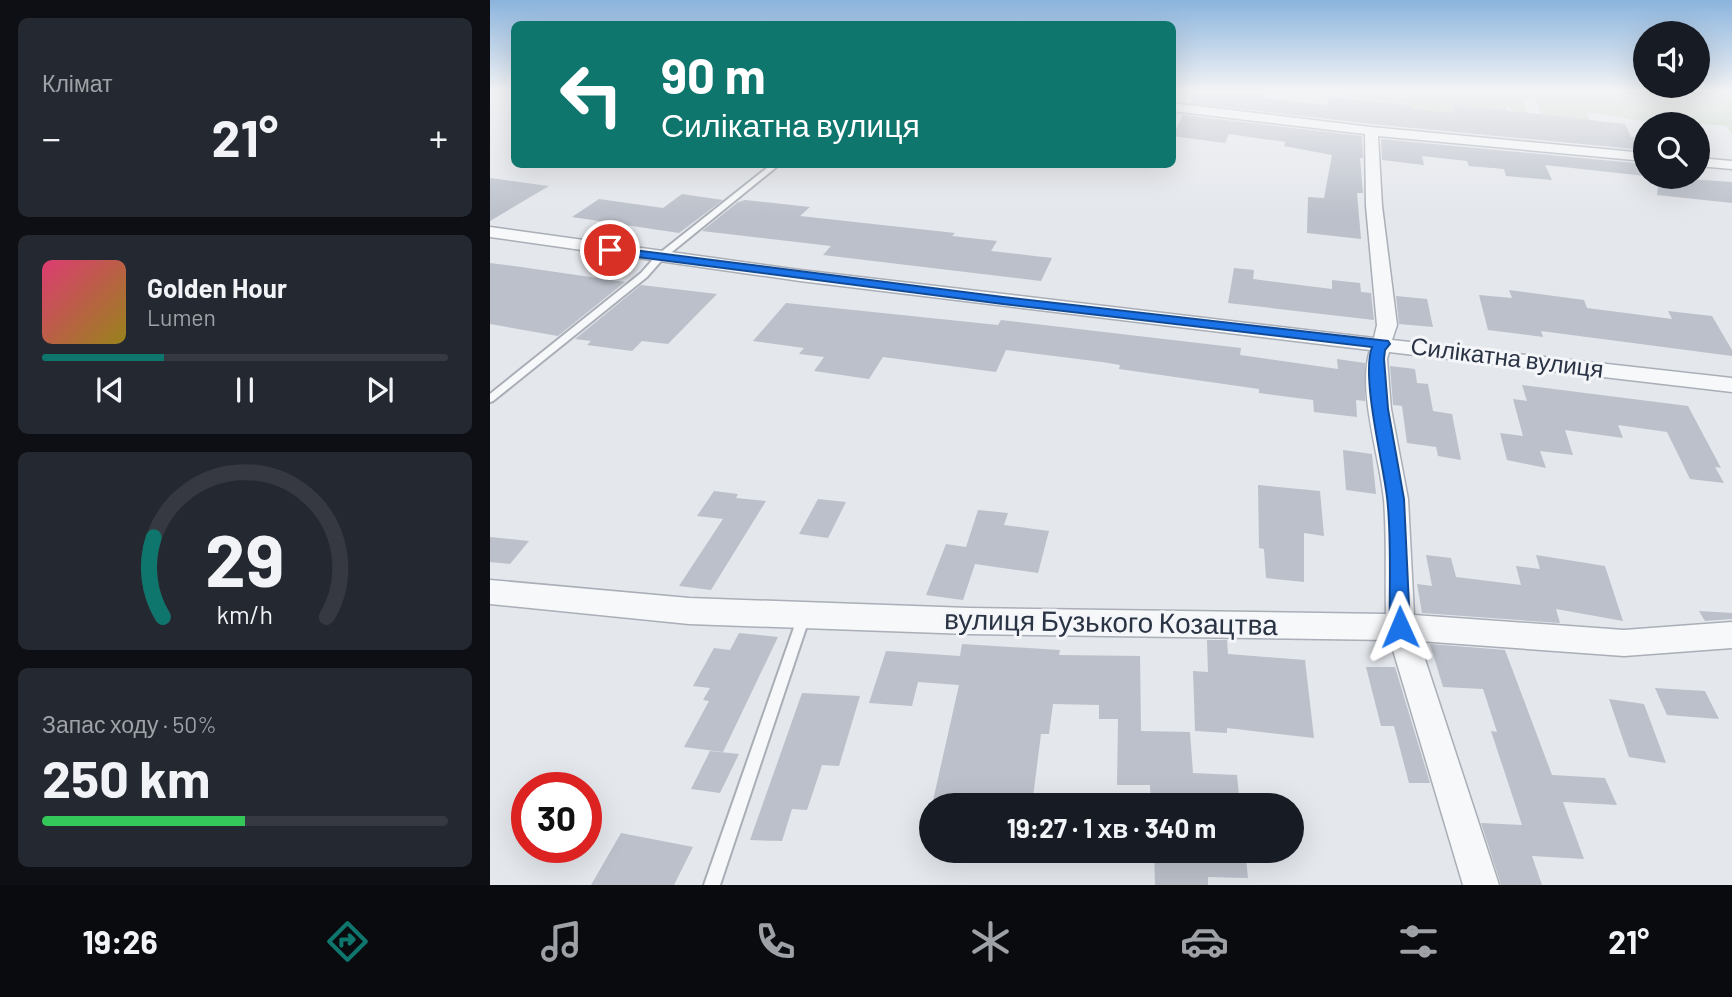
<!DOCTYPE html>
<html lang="uk">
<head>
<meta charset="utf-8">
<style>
  :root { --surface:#171b24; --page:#242831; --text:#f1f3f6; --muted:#9ea1a6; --line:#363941; --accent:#0f766e }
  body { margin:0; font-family:Barlow,sans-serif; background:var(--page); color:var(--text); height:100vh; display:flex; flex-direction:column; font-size:26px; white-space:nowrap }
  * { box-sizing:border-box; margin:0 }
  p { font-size:23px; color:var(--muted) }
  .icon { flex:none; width:38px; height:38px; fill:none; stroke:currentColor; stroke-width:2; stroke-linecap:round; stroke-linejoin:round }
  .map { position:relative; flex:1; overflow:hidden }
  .panel { display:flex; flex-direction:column; gap:18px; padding:18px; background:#0d0f14; width:490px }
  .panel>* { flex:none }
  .guide { position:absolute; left:21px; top:21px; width:665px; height:147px; border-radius:10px; box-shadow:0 7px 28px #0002; background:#0f766e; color:#fff; overflow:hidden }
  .controls { position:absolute; left:1143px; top:21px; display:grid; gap:14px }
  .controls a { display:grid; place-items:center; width:77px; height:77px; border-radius:50%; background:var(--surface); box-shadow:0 7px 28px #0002; font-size:35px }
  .speed { position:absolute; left:21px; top:772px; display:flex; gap:14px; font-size:35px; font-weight:700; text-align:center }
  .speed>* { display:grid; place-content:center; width:91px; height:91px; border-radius:50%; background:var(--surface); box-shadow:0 7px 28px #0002; line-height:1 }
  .speed .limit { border:10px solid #d22; background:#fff; color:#111 }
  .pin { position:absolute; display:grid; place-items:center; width:60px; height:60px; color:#fff; margin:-30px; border:4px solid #fff; border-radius:50%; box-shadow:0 2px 7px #0007 }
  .me { position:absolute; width:77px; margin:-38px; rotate:359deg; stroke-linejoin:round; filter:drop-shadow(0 0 5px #0008) }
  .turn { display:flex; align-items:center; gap:24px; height:147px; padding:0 35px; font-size:32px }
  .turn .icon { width:91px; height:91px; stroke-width:2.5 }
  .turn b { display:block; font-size:49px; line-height:60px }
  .big { font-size:52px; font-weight:700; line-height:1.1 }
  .panel .card { flex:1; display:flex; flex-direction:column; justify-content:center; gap:10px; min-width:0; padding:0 24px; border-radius:10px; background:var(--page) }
  .panel .dial { align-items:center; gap:0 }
  .dial svg { height:182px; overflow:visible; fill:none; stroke:var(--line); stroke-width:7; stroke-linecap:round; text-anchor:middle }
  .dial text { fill:var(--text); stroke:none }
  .song { display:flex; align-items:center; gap:21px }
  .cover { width:84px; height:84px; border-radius:10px; background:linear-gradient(135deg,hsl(340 70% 55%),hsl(50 70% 35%)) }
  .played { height:7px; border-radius:4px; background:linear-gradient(90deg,var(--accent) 30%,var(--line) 30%) }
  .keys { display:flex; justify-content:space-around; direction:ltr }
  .heat { display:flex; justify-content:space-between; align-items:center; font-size:38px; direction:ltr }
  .charge { height:10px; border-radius:5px; background:linear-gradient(90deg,#34c759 50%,var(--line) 0) }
  .trip { position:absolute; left:429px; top:793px; width:385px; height:70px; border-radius:35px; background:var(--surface); box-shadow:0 7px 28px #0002; font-weight:700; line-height:70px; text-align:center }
  .dock { display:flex; height:112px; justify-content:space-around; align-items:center; background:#090b0e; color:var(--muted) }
  .dock .icon { width:49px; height:49px }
  .dock .active { color:var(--accent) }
  .dock b { font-size:32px; color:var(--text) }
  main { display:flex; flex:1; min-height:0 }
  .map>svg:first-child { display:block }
</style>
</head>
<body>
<main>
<section class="panel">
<div class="card"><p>Клімат</p>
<div class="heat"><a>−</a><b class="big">21°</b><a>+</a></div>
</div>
<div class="card">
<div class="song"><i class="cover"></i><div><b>Golden Hour</b><p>Lumen</p></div></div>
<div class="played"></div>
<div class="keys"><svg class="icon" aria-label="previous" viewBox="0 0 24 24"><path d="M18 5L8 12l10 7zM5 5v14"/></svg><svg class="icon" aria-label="pause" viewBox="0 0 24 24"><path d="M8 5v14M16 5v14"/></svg><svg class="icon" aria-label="next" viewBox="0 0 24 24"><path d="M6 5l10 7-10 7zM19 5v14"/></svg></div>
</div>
<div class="card dial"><svg viewBox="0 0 100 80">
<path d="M14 69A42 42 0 1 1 86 69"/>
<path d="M14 69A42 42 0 0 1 10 34" stroke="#0f766e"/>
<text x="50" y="56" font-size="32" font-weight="700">29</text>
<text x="50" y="72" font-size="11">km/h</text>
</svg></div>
<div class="card"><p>Запас ходу · 50%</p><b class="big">250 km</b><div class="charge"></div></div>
</section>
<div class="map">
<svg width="1242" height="885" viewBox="0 0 1242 885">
  <rect width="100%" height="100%" fill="#e4e7ec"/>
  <path fill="#c9d6c5" d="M 851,91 L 1242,91 L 1242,134 L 1236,126 L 1170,120 L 1172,124 L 1168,124 L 1097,112 L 1100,121 L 1074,124 L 1069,116 L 1052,115 L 1046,100 L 1032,99 L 1038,113 L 1025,111 L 1017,106 L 1017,112 L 971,114 L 922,109 L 921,104 L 854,97 Z"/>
  <path fill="#bbc0ca" d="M 707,91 L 777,91 L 774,98 L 837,105 L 840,97 L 921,105 L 922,109 L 963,113 L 963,104 L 1135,124 L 1141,137 L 1147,137 L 1155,150 L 881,124 L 700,103 Z
    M 693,115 L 872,136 L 873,158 L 870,158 L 873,193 L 867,193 L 871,239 L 817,233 L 818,197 L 834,198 L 842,155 L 794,146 L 795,142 L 739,134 L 735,143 L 682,136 Z
    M 891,139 L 1155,164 L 1155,176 L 1055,165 L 1062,180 L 1016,176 L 1014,169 L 979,166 L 977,161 L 932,156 L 934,165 L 892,160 Z
    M 1169,177 L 1242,182 L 1242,203 L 1167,195 Z
    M 0,178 L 59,186 L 0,221 Z
    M 192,194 L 233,200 L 189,233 L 82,217 L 109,199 L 173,208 Z
    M 255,200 L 320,207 L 310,216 L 465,233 L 462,236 L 507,241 L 501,251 L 562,258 L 551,281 L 333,255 L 341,246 L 212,231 L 248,202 Z
    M 0,263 L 31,267 L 135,282 L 68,336 L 0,324 Z
    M 744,268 L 764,270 L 763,279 L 842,289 L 842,280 L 870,283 L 871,292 L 881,293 L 884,320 L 738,303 Z
    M 151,285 L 227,294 L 178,344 L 152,341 L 142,351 L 97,345 L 101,341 L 85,339 Z
    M 1019,290 L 1094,300 L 1097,308 L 1182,319 L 1178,311 L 1222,316 L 1242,350 L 1242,356 L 1051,331 L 1053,337 L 998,330 L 989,295 L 1022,298 Z
    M 906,296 L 937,299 L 943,327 L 909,324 Z
    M 296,303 L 508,325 L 511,320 L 751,348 L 750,355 L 848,369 L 847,359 L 875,363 L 875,401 L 866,400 L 867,417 L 824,412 L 823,400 L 769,393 L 769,389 L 629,369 L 630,365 L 612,362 L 516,350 L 506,372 L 393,357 L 379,379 L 324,371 L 334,357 L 309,354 L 314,348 L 263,341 Z
    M 900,366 L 925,369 L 927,383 L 938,384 L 943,411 L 962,414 L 971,460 L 948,456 L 946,447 L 917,443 L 912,406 L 903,405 Z
    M 1032,385 L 1198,406 L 1231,468 L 1225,467 L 1234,483 L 1200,479 L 1177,432 L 1128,425 L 1133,438 L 1075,430 L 1083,455 L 1050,451 L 1056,468 L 1017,460 L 1010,433 L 1033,436 L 1023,399 L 1037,401 Z
    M 853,450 L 882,454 L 886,494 L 856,490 Z
    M 768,485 L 830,491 L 834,536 L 814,533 L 814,582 L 776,578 L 774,549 L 769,548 Z
    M 224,491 L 248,494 L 246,498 L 276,501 L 221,590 L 189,586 L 233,519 L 207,516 Z
    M 328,499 L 356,502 L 338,538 L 309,534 Z
    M 488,510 L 518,513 L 514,525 L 559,531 L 548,573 L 485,564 L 473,600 L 436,595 L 456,544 L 476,547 Z
    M 0,537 L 39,541 L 20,564 L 0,562 Z
    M 936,555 L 961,558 L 966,577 L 1031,585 L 1026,566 L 1050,569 L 1046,555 L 1115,566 L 1133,621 L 1066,609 L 1070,623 L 932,613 L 927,584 L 942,586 Z
    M 1209,611 L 1242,613 L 1242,619 L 1215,621 Z
    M 249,633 L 288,637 L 233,752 L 194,747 L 219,701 L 213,700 L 220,688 L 203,686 L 224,648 L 240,650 Z
    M 717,640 L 737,640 L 738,654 L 815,660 L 824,738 L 737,728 L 737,733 L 705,731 L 703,671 L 718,672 Z
    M 472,644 L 570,650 L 569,655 L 650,656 L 651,731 L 700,732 L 703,773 L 747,775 L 750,805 L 661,805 L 660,785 L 627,785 L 628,719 L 609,719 L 609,705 L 563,704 L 559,734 L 551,734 L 542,805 L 442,805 L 469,685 L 428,682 L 422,706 L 379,703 L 396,651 L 470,656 Z
    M 940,644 L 1015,650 L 1062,775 L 1115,778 L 1127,805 L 1073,802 L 1094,859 L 1042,856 L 1052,885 L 1011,885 L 991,823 L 1032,825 L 1001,731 L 1007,732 L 993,689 L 953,687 Z
    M 876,667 L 905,667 L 940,783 L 919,783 L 904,726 L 891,726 Z
    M 1165,688 L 1215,691 L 1229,719 L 1177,715 Z
    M 312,693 L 370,696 L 349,766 L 332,765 L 317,810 L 302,809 L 292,841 L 260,840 Z
    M 1119,699 L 1154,704 L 1176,763 L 1139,757 Z
    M 220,751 L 249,754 L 230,793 L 201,789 Z
    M 131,833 L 203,847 L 184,885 L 101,885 Z
    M 664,850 L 755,850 L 758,878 L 718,877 L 718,885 L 665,885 Z"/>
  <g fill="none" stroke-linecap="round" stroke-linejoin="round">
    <defs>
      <path id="lane" d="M 282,164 L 290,164 L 172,260 L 157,277 L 3,401 L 0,402 L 0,394 L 151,273 L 166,256 Z
        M 314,610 L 319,612 L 320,616 L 230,885 L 214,885 L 308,616 L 309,612 Z"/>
      <path id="street" d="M 682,103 L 881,127 L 1155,153 L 1155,161 L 888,136 L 892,206 L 907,325 L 902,340 L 1242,378 L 1242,392 L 899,352 L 897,359 L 901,409 L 918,499 L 924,615 L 1134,630 L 1242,622 L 1242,648 L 1134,656 L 929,641 L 1009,885 L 973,885 L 900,640 L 479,634 L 199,624 L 0,604 L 0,580 L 199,598 L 479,608 L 896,614 C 895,576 897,538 894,500 C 890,457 867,391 880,350 L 310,281 L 0,237 L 0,227 L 310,270 L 884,338 L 887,325 L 876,206 L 875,134 L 682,111 Z
        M 1208,158 L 1242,161 L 1242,169 L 1208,166 Z"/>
    </defs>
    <use href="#lane" stroke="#a9aeb7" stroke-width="4"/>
    <use href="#street" stroke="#a9aeb7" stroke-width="3"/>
    <use href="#lane" fill="#f7f8fa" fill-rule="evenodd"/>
    <use href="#street" fill="#f7f8fa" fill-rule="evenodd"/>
  </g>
  <linearGradient id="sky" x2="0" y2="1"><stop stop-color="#8bb4dd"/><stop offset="0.42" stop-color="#f3f4f6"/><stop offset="1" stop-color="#f3f4f6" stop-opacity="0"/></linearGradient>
  <rect width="1242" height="215" fill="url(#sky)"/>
  <path fill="#1a73e8" stroke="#114b97" stroke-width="2" d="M 120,247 L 513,297 L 898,341 L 900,344 L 895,350 L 894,359 L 898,409 L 914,499 L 920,627 L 917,633 L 910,636 L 903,633 L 900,627 C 899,584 902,539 897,497 C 893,462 871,377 882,347 L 513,304 L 116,253 L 116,248 Z"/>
  <g text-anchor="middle" stroke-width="6" stroke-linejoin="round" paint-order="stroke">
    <g font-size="24" fill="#2b3445" stroke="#f4f6f9">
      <text transform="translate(1017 358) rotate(7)" y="8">Силікатна вулиця</text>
    </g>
    <g font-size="28" fill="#2b3445" stroke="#f4f6f9">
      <text transform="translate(621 622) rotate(1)" y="10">вулиця Бузького Козацтва</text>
    </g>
  </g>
</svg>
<div class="controls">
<a><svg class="icon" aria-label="sound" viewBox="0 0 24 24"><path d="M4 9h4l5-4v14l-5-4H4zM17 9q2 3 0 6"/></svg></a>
<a><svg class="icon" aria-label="search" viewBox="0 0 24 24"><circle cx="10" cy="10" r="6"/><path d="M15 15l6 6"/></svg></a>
</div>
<div class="speed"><div class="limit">30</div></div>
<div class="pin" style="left:120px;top:250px;background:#d93025"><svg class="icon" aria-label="arrive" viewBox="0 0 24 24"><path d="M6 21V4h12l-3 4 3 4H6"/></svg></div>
<svg class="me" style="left:910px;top:627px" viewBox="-20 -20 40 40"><path d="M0-17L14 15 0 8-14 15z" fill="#1a73e8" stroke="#fff" stroke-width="4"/></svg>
<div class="trip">19:27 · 1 хв · 340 m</div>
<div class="guide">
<div class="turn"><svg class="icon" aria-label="left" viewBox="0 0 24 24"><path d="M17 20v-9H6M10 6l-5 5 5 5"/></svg><div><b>90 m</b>Силікатна вулиця</div></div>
</div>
</div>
</main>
<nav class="dock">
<b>19:26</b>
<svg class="icon active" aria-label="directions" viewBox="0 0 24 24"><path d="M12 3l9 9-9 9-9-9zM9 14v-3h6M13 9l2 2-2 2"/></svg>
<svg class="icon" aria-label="music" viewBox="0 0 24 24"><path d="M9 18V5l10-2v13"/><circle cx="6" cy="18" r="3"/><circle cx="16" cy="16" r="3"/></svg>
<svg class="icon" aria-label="phone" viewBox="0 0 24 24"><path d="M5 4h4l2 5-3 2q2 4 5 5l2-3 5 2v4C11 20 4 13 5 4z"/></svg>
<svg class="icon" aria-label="climate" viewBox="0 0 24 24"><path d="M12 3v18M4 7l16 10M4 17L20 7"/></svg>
<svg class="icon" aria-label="car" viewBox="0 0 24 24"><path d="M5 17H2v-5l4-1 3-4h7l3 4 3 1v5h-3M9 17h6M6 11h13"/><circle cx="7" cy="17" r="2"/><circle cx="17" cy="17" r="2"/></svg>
<svg class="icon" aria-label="filters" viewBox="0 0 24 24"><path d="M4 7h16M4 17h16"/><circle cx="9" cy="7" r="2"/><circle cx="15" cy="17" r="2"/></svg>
<b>21°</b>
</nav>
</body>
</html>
